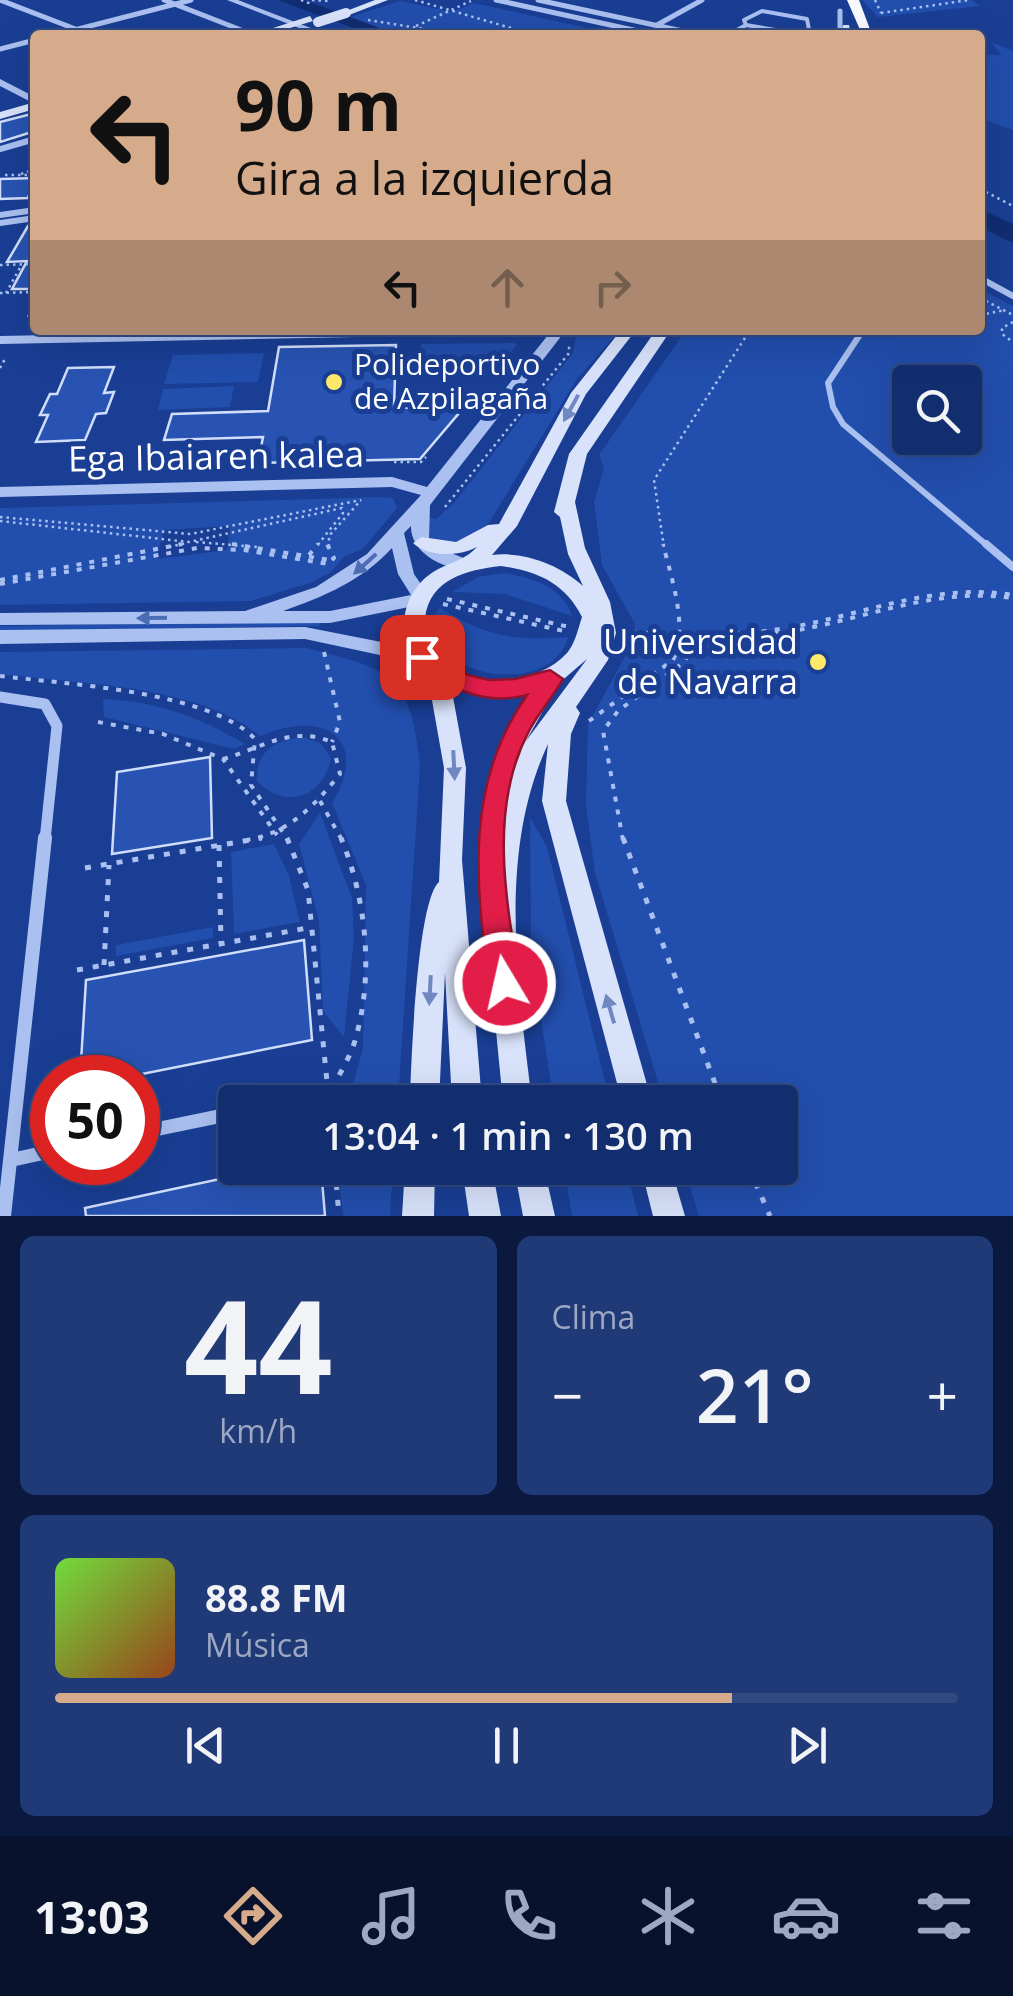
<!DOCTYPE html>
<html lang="es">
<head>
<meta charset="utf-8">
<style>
  :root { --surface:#132e6f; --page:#203a77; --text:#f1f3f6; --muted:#9da8c3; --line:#324a82; --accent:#d6ab8b }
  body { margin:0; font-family:"Open Sans",sans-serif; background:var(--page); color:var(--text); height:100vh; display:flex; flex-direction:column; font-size:38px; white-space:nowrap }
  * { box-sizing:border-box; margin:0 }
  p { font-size:32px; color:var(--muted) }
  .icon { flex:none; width:55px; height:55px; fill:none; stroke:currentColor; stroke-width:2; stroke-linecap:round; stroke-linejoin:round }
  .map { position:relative; height:1216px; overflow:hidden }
  .details { display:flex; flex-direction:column; gap:20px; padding:20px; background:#0a193d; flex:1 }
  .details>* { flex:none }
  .guide { position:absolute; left:30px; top:30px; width:955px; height:305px; border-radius:10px; box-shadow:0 10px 40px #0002,0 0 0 2px var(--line); background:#d6ab8b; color:#111; overflow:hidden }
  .fabs { position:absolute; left:892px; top:365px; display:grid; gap:20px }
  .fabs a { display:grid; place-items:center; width:90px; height:90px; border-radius:10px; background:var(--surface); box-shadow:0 10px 40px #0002,0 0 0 2px var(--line); font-size:50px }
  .speed { position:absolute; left:30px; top:1055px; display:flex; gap:20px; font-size:50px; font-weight:700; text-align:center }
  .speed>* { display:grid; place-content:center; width:130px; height:130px; border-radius:50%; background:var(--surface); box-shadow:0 10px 40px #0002,0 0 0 2px var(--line); line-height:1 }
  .speed .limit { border:15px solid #d22; background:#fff; color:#111 }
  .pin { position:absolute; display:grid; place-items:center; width:85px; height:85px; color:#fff; margin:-42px; border-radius:20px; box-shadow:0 5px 15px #0006 }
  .me { position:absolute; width:110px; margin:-55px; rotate:351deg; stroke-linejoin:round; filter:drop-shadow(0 0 8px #0008) }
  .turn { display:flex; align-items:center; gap:35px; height:210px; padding:0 40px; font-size:45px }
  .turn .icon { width:130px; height:130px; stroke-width:2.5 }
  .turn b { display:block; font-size:70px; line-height:85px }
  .lanes { display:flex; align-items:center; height:95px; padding:0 40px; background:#0003; justify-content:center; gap:50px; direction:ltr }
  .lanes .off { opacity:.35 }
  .big { font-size:75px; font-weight:600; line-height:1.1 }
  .details .widget { flex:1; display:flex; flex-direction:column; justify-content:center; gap:15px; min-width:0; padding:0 35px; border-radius:15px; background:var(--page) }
  .details .dial { align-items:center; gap:0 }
  .dial b { font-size:130px; line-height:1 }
  .song { display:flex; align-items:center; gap:30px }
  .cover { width:120px; height:120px; border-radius:15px; background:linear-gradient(135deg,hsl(100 70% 55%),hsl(20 70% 35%)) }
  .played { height:10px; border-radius:5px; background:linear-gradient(90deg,var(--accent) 75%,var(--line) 75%) }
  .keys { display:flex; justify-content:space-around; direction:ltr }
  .heat { display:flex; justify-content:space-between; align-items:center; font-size:55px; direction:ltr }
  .details .tiles { flex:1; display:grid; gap:20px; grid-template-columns:1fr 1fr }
  .widget:last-child { grid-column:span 2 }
  .trip { position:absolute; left:218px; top:1085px; width:580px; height:100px; border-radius:10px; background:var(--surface); box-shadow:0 10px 40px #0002,0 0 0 2px var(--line); font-weight:600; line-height:100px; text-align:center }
  .tab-bar { display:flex; height:160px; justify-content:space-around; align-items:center; background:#08122c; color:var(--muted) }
  .tab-bar .icon { width:70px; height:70px }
  .tab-bar .active { color:var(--accent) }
  .tab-bar b { font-size:45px; color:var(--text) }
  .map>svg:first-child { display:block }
</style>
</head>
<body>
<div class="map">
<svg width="1013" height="1216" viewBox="0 0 1013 1216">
  <rect width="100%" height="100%" fill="#193e94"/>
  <path fill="#224ead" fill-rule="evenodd" d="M 862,0 L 971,0 L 980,6 L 878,17 Z
    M 400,1 L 452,12 L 474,3 L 618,35 L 367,35 L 335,22 Z
    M 991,42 L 1013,51 L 1013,130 L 980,118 L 980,54 L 1001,55 Z
    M 980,289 L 1013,306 L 1013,1216 L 699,1216 L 684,1168 L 780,1168 L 780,1102 L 664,1102 L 595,873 L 586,805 L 588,724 L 631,646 L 635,624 L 602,565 L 594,502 L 604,468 L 599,455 L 686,330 L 980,330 ZM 910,382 L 965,382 L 965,438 L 910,438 Z
    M 577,330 L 620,330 L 577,379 L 488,524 L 464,543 L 438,543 L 428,536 L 427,517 L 436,519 L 453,504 L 573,353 Z
    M 514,343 L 517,345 L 505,358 L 421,360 L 421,344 Z
    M 264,353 L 258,382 L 164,384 L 173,355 Z
    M 234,386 L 230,407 L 158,410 L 163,389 Z
    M 382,497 L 393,498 L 397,508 L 363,549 L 344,557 L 331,572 L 313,582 L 251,601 L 0,605 L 0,508 ZM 230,526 L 227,550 L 156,559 L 164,530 Z
    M 505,573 C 532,578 563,587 572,616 L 505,594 L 452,592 L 478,577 Z
    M 440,608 C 489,637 511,641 568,637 C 555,693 441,685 430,622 Z
    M 319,622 L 320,626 L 0,631 L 0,626 Z
    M 306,648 C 391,669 411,674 420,766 L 398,1102 L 348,1102 L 363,1048 L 366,885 L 332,803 C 372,736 321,709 260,736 C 200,685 78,684 0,674 L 0,652 Z
    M 103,699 C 156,701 200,717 245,744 L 234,749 L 104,717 Z
    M 303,737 L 320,743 L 331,758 C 324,797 285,811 257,781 C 256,750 275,741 303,737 Z
    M 320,813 L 352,898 L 354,938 L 344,1037 L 323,1011 L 319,921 L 299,844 Z
    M 530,817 L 547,847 L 610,1102 L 554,1102 L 531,958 Z
    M 274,844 L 289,876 L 300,922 L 234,934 L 231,852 Z
    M 213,927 L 213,938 L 116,956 L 116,945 Z
    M 338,1168 L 393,1168 L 390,1216 L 343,1216 Z
    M 564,1168 L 626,1168 L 638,1216 L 572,1216 Z"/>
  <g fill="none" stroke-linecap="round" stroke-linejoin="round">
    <path fill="#112d71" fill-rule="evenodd" d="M 278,0 L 304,0 L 399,35 L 371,35 Z
      M 980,209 L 1013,224 L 1013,243 L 980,227 Z"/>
  </g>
  <path fill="#2853b2" stroke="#d1defb" stroke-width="2.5" d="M 35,113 L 35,131 L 0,142 L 0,122 Z
    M 35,178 L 28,198 L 0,199 L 0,179 Z
    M 35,225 L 35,289 L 12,289 L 27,261 L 7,262 L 28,226 Z
    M 396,345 L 394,408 L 465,406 L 420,459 L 258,463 L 263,437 L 164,440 L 172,414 L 268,411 L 279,347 Z
    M 114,367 L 104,393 L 114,392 L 106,413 L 96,414 L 85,440 L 36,442 L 48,415 L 40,415 L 50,394 L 57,394 L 68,368 Z
    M 210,757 L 212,838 L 112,854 L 117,772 Z
    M 304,940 L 312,1040 L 122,1078 L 80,1078 L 86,980 Z
    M 271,1168 L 321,1168 L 325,1216 L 86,1216 L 85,1208 Z"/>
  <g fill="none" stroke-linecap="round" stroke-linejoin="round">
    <path stroke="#aac0f0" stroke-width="2.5" stroke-dasharray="2.5 4" stroke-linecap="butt" d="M 301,0 L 311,4
      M 312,0 L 328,1
      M 415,0 L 535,35
      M 875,0 L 881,13
      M 881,13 L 969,0
      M 368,20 L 462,35
      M 416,26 L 471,1
      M 348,29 L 362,35
      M 21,174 L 35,169
      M 5,175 L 35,175
      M 980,189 L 1013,206
      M 0,265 L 35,264
      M 0,293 L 35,292
      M 6,293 L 21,266
      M 980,298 L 1013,315
      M 980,315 L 1005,310
      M 28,317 L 35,304
      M 1013,322 L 1002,328 L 1002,334 L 1013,342
      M 0,368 L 6,357
      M 394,462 L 421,462 L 426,457
      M 445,507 L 569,353 L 569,346
      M 0,517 L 190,534 L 361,500
      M 0,521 L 189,542 L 342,508 L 343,513 L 316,547
      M 196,542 L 257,547
      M 169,547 L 187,543
      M 329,547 L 329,536 L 361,500
      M 664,547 L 654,480 L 750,330"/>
    <path stroke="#aac0f0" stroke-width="4" stroke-dasharray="5 8" stroke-linecap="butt" d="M 232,544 L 330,560
      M 309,555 L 318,544
      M 0,580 L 182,544
      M 0,584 L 197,548 L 244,550 L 328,564 L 334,558 L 327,544
      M 447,599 L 569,627
      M 443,604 L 568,632
      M 632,632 C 683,635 735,637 786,628 C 864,615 933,582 1013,595
      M 631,636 C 685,639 740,640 793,631 C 869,618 935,587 1013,598
      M 324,652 L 340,722 L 332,742
      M 0,676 C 64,684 210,691 255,739 L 251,785 L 288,840
      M 589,721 L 673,660 C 689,628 671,577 663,544
      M 98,722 L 163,734 L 223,759 L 277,835
      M 223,759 C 262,748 291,725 332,742 L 340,774 C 314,806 289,833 247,840
      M 320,801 L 342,840
      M 623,840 L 603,731 L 618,711 L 684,662 L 687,657 L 679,645"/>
    <path stroke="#aac0f0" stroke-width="5" stroke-dasharray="6 10" stroke-linecap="butt" d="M 287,838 L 308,890 L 329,1102
      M 623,838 L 722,1102
      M 219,845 L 221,943
      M 85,868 L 262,838
      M 104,965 L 109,865
      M 77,970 L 313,927
      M 303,1098 L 329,1094 C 338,1076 351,1057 356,1037 C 374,973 366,898 341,838
      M 335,1168 L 339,1216
      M 749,1168 L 770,1216"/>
    <path stroke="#aac0f0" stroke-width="4" d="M 746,25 L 744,20 L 762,11 L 807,19 L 810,35
      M 728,35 L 746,25 L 805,35"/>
    <path stroke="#aac0f0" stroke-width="6" d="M 863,330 L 828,383 L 833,407 L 843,424 L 989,547"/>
    <path stroke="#aac0f0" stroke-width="8" d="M 986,544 L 1013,567"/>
    <path stroke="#aac0f0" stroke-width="5" d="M 164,0 L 254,35"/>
    <path stroke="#aac0f0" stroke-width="5" d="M 0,0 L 91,35
      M 496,0 L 656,35
      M 538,0 L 701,35
      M 840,11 L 840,35
      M 657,25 L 702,0
      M 55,35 L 191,0
      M 0,49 L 35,40"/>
    <path stroke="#aac0f0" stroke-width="6" d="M 0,149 L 35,139
      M 0,215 L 35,210
      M 0,223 L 35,218
      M 980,278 L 1013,296"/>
    <path stroke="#aac0f0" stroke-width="11" d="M 0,697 L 45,704 L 57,726 L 45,840"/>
    <path stroke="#aac0f0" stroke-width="14" d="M 282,1102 L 288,1101
      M 138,1133 L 235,1113
      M 11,1160 L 52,1151
      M 4,1216 L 45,838"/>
    <path fill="#aac0f0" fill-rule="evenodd" d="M 227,0 L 238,0 L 329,35 L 317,35 Z
      M 0,79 L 35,97 L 35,104 L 0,86 Z
      M 311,330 L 520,330 L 513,334 L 0,344 L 0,336 Z
      M 552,330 L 566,330 L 430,505 L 429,540 L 436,547 L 471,561 L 473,565 L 471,569 C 446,572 410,553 411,526 L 404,533 L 414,574 L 429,596 L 424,604 L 330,623 L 0,625 L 0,613 L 245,611 L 316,587 L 367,554 L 421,495 L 392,487 L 0,497 L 0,487 L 392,477 L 427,487 ZM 392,548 L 398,574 L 411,595 L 330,611 L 283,611 C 323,597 363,580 392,548 Z
      M 305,627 L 422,650 L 428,652 L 431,657 L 428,662 L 422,664 L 305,639 L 0,644 L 0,630 Z"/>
    <path fill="#d8e2fb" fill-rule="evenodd" d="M 375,0 L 388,0 L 349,15 L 341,13 Z
      M 310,16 L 313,21 L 267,35 L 252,35 Z
      M 843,25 L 849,25 L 851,35 L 841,35 Z
      M 35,102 L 35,109 L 0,119 L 0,112 Z
      M 621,330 L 636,330 L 586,394 L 517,526 L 492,555 C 524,551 560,565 583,586 L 568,554 L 560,517 L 554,512 L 569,454 L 656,330 L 671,330 L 587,454 L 575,502 L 585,548 L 610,602 L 616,633 L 608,660 L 576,707 L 580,713 L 571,734 L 566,801 L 652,1102 L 622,1102 L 542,801 L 548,744 C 497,853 518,986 532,1102 L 503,1102 L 490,970 L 492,932 L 486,930 L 482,922 C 473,839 484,765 530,693 L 485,696 L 451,686 L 466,768 L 462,860 L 482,1102 L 452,1102 L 445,973 L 439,1102 L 410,1102 C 411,1065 417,901 439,882 L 444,768 L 427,672 C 394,648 398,598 429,575 C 446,562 462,563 477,547 C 459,557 428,557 413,543 L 422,537 L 456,542 L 488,525 L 499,524 L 571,393 ZM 501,566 C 537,571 565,583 582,617 C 578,629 575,644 567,653 C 536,687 466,692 433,655 C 423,644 423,632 425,618 C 430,579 466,570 501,566 ZM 587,659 L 526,741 L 558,684 Z
      M 405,1168 L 435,1168 L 434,1216 L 402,1216 Z
      M 462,1168 L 492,1168 L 501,1216 L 469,1216 Z
      M 514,1168 L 544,1168 L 555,1216 L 523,1216 Z
      M 641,1168 L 671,1168 L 685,1216 L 653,1216 Z"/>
    <path fill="#f9faff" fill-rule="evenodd" d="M 847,0 L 859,0 L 871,32 L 861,32 Z"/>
    <path stroke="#d8e2fb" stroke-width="10" d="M 318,22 L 346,13"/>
  </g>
  <defs><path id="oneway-solid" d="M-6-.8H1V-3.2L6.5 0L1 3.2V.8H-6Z" transform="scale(2.5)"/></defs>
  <g fill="#6f88c2">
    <use href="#oneway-solid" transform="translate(571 408) rotate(119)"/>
    <use href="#oneway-solid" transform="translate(454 765) rotate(87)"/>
    <use href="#oneway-solid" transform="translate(430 990) rotate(93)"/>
    <use href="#oneway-solid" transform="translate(610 1009) rotate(-106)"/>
  </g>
  <g fill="#4c6cb4">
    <use href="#oneway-solid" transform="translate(365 564) rotate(138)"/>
    <use href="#oneway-solid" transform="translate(152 618) rotate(179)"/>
  </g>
  <path fill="#e11d48" stroke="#92132f" stroke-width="2.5" d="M 422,648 L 468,675 L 489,680 L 515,679 L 550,670 L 563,679 C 553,697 538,713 529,731 C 488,808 506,902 520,983 L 516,993 L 505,997 L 494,993 L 489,983 C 475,881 465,783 527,695 C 483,707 449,687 414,663 L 410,657 Z"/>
  <g fill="#ffe769" stroke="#193e94" stroke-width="4">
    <circle cx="334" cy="382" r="10"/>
    <circle cx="818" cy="662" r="10"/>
  </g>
  <g text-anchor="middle" stroke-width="10" stroke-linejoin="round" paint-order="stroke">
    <g font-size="30" fill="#fff" stroke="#193e94" text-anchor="start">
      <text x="354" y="375">Polideportivo<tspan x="354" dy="34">de Azpilagaña</tspan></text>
    </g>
    <g font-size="35" fill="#fff" stroke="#193e94">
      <text transform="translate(216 457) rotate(-1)" y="12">Ega Ibaiaren kalea</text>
    </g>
    <g font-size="35" fill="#fff" stroke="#193e94" text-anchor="end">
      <text x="798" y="654">Universidad<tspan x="798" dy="40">de Navarra</tspan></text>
    </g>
  </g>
</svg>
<div class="fabs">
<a><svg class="icon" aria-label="search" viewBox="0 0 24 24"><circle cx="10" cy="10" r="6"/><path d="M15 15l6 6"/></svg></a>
</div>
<div class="speed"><div class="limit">50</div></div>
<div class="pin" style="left:422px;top:657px;background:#d93025"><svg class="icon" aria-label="arrive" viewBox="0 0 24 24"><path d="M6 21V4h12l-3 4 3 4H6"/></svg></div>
<svg class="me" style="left:505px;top:983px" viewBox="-20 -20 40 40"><circle r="17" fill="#e11d48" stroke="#fff" stroke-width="3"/><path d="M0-11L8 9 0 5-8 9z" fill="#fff"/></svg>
<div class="trip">13:04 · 1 min · 130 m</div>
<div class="guide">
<div class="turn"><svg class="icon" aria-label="left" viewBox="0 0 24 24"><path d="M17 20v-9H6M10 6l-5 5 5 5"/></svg><div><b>90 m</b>Gira a la izquierda</div></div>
<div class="lanes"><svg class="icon" aria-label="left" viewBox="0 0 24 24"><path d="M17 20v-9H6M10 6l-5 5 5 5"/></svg><svg class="icon off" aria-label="ahead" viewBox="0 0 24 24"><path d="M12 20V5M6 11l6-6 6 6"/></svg><svg class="icon off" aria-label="right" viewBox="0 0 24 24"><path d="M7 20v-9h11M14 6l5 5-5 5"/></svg></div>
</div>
</div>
<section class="details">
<div class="tiles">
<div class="widget dial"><b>44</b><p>km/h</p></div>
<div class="widget"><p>Clima</p>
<div class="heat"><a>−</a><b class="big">21°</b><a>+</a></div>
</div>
<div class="widget">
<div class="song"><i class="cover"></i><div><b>88.8 FM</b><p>Música</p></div></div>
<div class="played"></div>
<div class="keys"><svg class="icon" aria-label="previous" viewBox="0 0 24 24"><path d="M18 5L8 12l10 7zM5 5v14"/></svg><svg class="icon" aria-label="pause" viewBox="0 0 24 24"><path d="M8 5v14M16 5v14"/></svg><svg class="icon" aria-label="next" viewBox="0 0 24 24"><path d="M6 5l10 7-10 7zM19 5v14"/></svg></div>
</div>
</div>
</section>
<nav class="tab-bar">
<b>13:03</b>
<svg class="icon active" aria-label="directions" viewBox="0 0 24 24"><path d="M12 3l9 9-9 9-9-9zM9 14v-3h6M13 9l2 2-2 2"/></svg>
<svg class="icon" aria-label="music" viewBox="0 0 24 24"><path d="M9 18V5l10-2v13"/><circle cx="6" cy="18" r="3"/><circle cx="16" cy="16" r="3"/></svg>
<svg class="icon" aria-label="phone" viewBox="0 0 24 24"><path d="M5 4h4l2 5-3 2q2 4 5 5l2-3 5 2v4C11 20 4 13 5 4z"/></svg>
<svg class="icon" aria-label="climate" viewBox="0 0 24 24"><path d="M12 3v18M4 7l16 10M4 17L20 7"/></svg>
<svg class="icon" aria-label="car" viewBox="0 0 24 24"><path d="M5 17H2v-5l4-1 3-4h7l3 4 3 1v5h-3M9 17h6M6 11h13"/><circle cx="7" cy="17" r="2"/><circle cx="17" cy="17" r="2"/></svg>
<svg class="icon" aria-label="filters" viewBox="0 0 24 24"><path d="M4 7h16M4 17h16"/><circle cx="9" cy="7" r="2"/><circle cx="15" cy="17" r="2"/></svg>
</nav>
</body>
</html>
